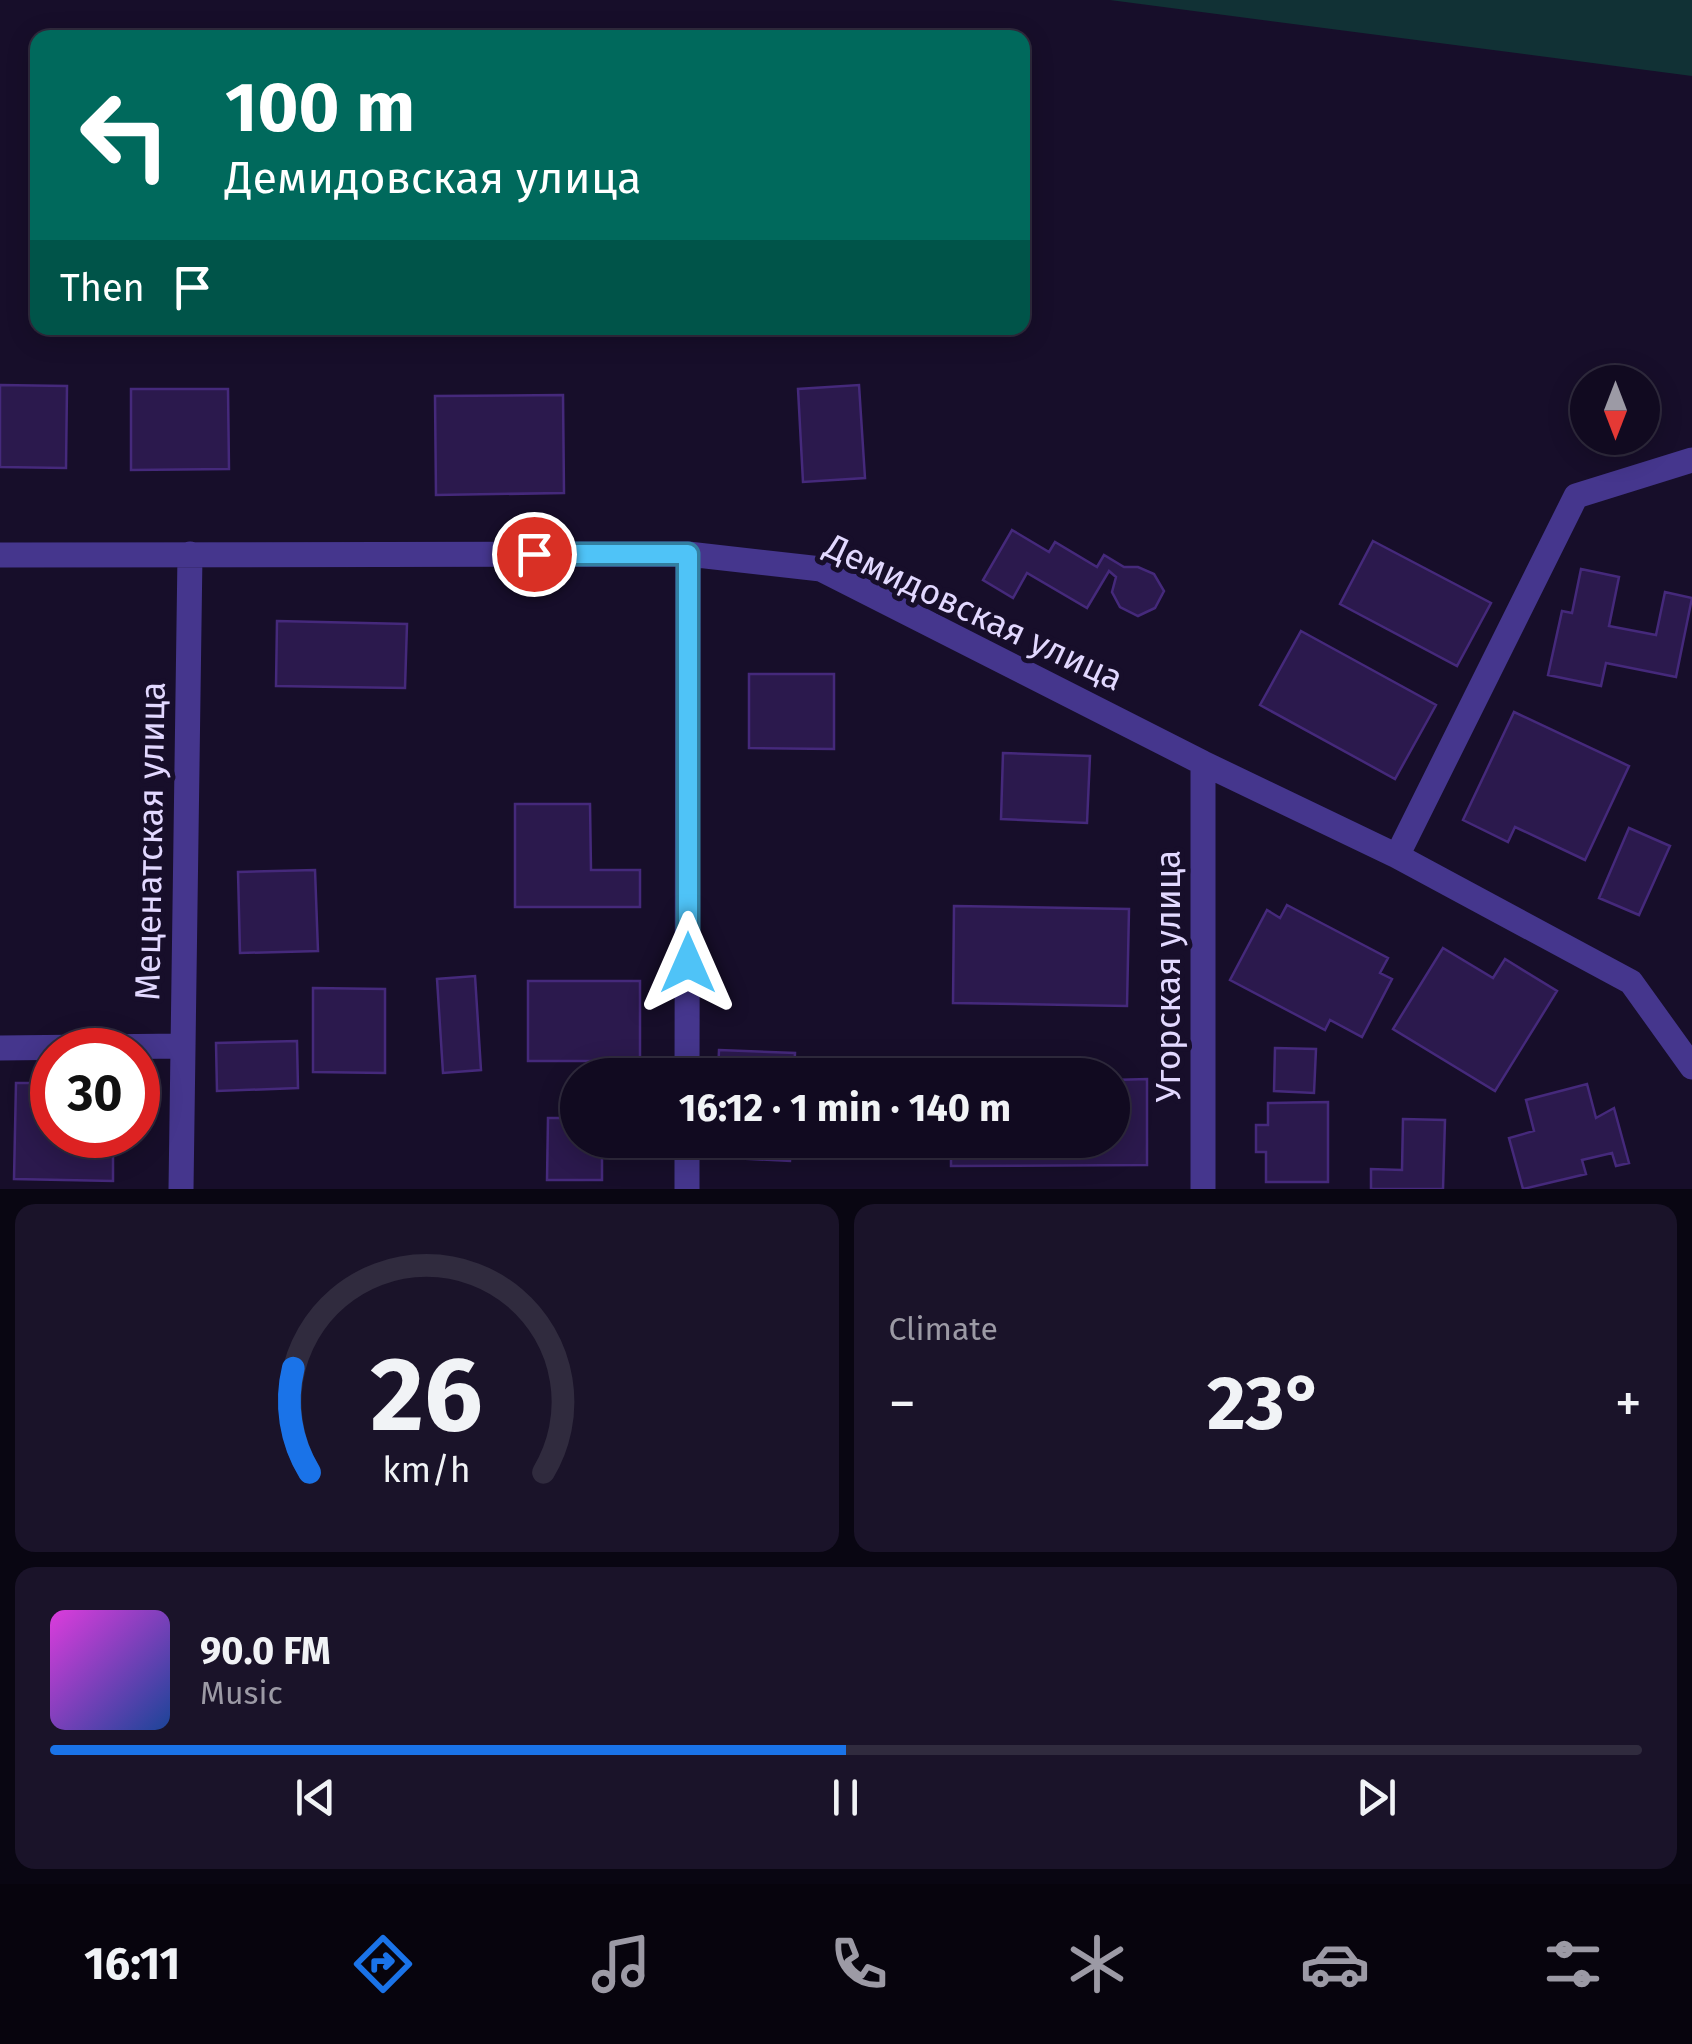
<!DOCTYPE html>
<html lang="en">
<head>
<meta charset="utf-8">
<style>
  :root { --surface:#110a20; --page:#1a1329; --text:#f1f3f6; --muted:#9c9aa5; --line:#302b3e; --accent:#1a73e8 }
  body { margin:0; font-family:"Fira Sans",sans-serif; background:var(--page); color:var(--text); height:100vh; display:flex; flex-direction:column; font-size:38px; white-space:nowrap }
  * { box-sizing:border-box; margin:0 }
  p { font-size:32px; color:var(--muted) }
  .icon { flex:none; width:55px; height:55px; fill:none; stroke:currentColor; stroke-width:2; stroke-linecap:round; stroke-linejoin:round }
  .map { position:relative; height:1189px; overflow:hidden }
  .sheet { display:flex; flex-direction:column; gap:15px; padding:15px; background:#090612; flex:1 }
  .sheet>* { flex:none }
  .hud { position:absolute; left:30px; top:30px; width:1000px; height:305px; border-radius:20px; box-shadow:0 5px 25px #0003,0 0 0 2px var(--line); background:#00695c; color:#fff; overflow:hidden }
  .needle { width:65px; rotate:180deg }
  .tools { position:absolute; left:1570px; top:365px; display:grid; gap:20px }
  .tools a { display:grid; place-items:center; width:90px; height:90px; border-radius:50%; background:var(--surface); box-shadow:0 5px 25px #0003,0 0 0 2px var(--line); font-size:50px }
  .speed { position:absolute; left:30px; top:1028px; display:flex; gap:20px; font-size:50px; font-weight:700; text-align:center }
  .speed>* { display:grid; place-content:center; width:130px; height:130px; border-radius:50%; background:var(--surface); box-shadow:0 5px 25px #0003,0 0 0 2px var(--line); line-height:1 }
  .speed .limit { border:15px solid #d22; background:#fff; color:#111 }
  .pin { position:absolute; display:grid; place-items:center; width:85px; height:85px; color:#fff; margin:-42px; border:5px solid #fff; border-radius:50%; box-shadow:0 2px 10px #0007 }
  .me { position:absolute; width:110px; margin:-55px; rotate:0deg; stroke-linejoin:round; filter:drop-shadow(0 0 8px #0008) }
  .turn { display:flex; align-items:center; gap:35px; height:210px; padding:0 30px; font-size:45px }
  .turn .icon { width:130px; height:130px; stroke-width:2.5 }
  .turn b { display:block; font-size:70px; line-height:85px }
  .then { display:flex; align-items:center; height:95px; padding:0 30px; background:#0003; gap:20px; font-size:38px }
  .big { font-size:75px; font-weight:700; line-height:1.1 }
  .sheet .tile { flex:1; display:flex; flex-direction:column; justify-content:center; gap:15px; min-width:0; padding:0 35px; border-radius:20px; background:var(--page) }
  .sheet .dial { align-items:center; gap:0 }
  .dial svg { height:260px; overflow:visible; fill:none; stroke:var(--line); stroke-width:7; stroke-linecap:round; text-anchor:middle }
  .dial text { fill:var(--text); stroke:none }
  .song { display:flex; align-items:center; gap:30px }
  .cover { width:120px; height:120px; border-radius:15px; background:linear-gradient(135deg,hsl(300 70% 55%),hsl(220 70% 35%)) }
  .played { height:10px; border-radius:5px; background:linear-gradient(90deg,var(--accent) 50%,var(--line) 50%) }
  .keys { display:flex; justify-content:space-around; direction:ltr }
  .heat { display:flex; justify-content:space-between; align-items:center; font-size:55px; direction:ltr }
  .sheet .tiles { flex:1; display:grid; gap:15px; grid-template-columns:1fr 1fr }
  .tile:last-child { grid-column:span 2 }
  .trip { position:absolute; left:560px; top:1058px; width:570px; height:100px; border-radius:50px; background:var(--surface); box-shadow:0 5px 25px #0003,0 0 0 2px var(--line); font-weight:700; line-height:100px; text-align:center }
  .tab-bar { display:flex; height:160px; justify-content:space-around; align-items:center; background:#07040d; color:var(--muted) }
  .tab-bar .icon { width:70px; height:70px }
  .tab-bar .current { color:var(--accent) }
  .tab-bar b { font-size:45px; color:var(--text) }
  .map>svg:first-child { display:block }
</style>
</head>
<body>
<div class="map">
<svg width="1692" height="1189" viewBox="0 0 1692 1189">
  <rect width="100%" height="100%" fill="#170e2a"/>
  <path fill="#113135" d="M 1110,0 L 1692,0 L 1692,76 Z"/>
  <path fill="#2b194d" stroke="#45297b" stroke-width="2.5" d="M 0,385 L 67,386 L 66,468 L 0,467 Z
    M 859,385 L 865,478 L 803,482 L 798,389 Z
    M 131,389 L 228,389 L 229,469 L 131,470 Z
    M 563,395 L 564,493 L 436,495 L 435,396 Z
    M 1012,530 L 1049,552 L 1055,542 L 1097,567 L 1104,555 L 1124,567 L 1138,567 L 1154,574 L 1164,591 L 1155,608 L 1138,616 L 1120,607 L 1112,592 L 1116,577 L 1109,571 L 1087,608 L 1027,573 L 1013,598 L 983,580 Z
    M 1373,541 L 1491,603 L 1457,666 L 1340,604 Z
    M 1581,569 L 1619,577 L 1609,626 L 1656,635 L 1665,592 L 1692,598 L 1676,677 L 1606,663 L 1601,686 L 1548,675 L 1562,611 L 1572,613 Z
    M 277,621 L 407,624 L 405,688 L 276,686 Z
    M 1301,631 L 1436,705 L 1395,779 L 1260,705 Z
    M 749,674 L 834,674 L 834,749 L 749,748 Z
    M 1514,712 L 1629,766 L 1585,860 L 1515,827 L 1508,842 L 1463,820 Z
    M 1003,753 L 1090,756 L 1087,823 L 1001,819 Z
    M 515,804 L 590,804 L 591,870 L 640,870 L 640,907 L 515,907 Z
    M 1629,828 L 1670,846 L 1639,915 L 1599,898 Z
    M 315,870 L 318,951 L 240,953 L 238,872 Z
    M 1287,905 L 1388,958 L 1380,973 L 1392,979 L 1362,1037 L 1330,1020 L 1325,1030 L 1230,980 L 1267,910 L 1280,918 Z
    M 954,906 L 1129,909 L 1127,1006 L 953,1003 Z
    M 1443,948 L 1493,978 L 1505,959 L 1557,991 L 1495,1091 L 1393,1029 Z
    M 475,976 L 481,1070 L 443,1073 L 437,979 Z
    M 528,981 L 640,981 L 640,1061 L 528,1061 Z
    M 313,988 L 385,989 L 385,1073 L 313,1072 Z
    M 297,1041 L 298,1088 L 217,1091 L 216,1043 Z
    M 1275,1048 L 1316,1049 L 1314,1093 L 1274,1091 Z
    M 719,1050 L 795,1053 L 794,1075 L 718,1075 Z
    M 1147,1079 L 1147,1165 L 951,1166 L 951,1140 L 1112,1140 L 1112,1080 Z
    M 16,1083 L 52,1083 L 54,1143 L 113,1144 L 113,1181 L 14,1179 Z
    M 1587,1084 L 1596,1118 L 1614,1108 L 1629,1163 L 1616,1166 L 1612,1153 L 1582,1160 L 1586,1174 L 1523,1189 L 1509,1138 L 1534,1131 L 1526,1100 Z
    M 1328,1102 L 1328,1182 L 1266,1182 L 1266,1152 L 1256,1152 L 1256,1125 L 1268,1125 L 1268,1103 Z
    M 548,1118 L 578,1118 L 578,1140 L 602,1140 L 602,1180 L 547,1180 Z
    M 1403,1119 L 1445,1120 L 1443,1189 L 1371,1189 L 1371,1169 L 1402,1170 Z
    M 715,1140 L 791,1140 L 790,1161 L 714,1157 Z"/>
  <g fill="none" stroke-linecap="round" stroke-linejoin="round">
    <path stroke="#45368d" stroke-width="25" d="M 0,555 L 688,554 L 821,569 L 1203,763 L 1397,856 L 1631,982 L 1692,1067
      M 1203,763 L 1203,1189
      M 1397,856 L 1576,496 L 1692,460
      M 0,1048 L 182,1046
      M 687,1075 L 688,554
      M 181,1189 L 190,554
      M 687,1189 L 687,1140"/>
  </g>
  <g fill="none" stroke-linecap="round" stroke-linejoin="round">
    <defs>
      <path id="route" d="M 534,554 L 688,554 L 688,963"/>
    </defs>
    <use href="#route" stroke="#337fa1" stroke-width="25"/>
    <use href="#route" stroke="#4fc3f7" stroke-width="18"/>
  </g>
  <g text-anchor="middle" stroke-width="10" stroke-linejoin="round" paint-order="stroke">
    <g font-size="35" fill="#e2d8ff" stroke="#170e2a">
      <text transform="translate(974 612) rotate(25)" y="12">Демидовская улица</text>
      <text transform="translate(150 841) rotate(-89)" y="12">Меценатская улица</text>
      <text transform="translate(1168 976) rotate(-90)" y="12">Угорская улица</text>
    </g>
  </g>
</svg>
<div class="tools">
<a><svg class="needle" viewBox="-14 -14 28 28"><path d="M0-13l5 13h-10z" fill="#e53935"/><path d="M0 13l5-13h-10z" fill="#9c9aa5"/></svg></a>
</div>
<div class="speed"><div class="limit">30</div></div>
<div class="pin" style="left:534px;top:554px;background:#d93025"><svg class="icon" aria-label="arrive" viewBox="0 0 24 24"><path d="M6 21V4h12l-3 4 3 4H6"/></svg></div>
<svg class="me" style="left:688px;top:963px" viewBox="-20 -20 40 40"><path d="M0-17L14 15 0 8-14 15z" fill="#4fc3f7" stroke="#fff" stroke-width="4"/></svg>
<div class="trip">16:12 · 1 min · 140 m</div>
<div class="hud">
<div class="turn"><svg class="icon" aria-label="left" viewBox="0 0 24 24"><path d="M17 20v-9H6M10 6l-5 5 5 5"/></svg><div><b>100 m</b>Демидовская улица</div></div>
<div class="then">Then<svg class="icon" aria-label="arrive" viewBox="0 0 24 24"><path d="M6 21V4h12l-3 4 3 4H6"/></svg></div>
</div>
</div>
<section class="sheet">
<div class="tiles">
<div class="tile dial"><svg viewBox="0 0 100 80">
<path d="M14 69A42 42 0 1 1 86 69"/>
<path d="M14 69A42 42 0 0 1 9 37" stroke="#1a73e8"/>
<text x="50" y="56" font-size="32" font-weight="700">26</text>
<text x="50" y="72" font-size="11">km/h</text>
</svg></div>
<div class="tile"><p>Climate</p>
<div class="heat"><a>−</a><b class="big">23°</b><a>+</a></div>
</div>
<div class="tile">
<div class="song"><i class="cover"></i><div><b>90.0 FM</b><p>Music</p></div></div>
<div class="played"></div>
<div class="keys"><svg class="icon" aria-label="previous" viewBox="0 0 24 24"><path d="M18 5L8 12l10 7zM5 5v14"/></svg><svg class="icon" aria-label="pause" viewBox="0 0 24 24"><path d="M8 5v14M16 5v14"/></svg><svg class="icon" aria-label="next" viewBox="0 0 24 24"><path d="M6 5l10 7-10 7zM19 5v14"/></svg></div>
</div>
</div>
</section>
<nav class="tab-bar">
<b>16:11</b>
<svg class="icon current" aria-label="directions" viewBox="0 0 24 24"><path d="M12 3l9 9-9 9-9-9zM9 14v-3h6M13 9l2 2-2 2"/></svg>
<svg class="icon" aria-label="music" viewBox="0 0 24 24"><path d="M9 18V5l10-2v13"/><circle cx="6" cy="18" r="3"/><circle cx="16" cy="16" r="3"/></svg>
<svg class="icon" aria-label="phone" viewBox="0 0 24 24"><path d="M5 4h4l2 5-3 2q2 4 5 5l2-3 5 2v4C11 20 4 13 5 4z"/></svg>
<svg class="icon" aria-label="climate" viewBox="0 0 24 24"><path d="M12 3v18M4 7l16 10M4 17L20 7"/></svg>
<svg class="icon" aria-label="car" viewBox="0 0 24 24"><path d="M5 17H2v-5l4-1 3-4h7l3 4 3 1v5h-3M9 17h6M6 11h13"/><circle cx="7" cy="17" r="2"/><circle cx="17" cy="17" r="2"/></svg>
<svg class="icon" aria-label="filters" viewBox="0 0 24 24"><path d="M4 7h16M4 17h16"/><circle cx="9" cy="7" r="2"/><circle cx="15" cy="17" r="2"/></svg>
</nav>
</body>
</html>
